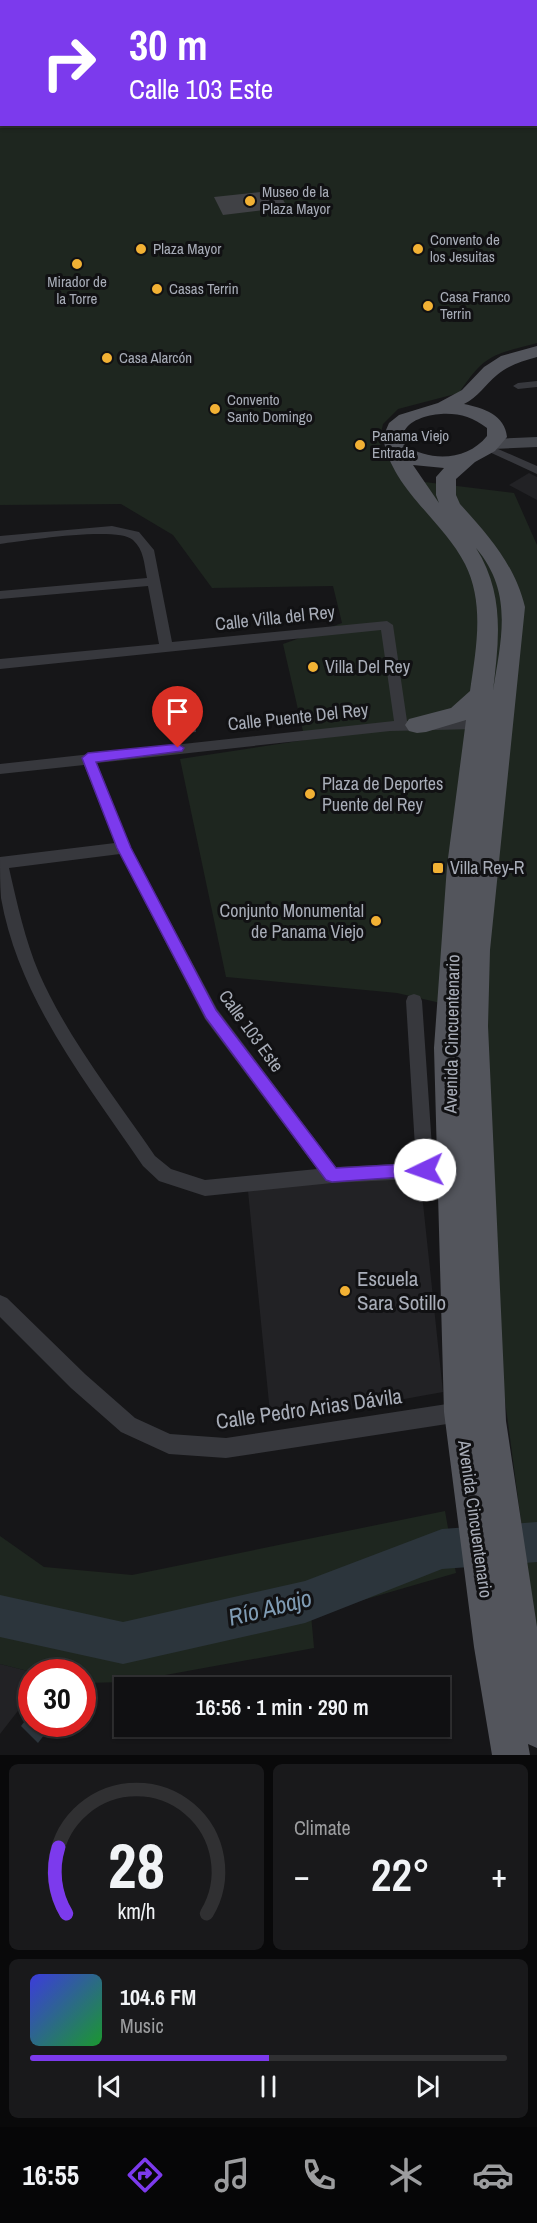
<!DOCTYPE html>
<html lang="en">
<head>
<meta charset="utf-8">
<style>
  :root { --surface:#101012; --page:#19191b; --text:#f1f3f6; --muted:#9c9d9f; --line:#303032; --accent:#7c3aed }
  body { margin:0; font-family:"Archivo Narrow",sans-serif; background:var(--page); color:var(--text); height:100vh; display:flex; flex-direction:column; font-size:22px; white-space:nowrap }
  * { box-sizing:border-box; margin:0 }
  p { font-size:20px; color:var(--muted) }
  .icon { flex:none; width:33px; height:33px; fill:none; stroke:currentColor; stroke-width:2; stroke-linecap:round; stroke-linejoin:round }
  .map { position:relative; height:1755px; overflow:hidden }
  .panel { display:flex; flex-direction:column; gap:9px; padding:9px; background:#09090a; flex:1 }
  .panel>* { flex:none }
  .guide { position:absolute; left:0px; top:0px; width:537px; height:126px; box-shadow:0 2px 4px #0004,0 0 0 2px var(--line); background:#7c3aed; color:#fff; overflow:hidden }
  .speed { position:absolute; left:18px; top:1659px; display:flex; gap:12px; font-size:30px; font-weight:700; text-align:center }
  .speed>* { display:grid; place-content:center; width:78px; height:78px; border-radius:50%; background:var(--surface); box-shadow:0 2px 4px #0004,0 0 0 2px var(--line); line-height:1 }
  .speed .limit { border:9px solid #d22; background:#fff; color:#111 }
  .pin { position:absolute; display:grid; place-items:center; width:51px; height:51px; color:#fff; margin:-62px -26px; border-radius:50% 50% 50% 0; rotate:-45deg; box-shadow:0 0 6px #0007 }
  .pin .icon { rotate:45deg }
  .me { position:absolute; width:66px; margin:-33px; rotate:267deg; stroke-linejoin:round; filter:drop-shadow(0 0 4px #0008) }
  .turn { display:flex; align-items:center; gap:21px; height:126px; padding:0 30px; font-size:27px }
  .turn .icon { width:78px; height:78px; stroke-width:2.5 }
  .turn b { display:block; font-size:42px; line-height:51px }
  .big { font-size:45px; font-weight:600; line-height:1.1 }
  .panel .card { flex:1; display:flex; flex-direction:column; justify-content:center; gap:9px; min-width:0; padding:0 21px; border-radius:9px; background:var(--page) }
  .panel .dial { align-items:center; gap:0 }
  .dial svg { height:156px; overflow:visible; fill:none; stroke:var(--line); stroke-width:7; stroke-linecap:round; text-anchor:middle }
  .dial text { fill:var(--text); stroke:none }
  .song { display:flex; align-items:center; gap:18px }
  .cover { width:72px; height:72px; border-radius:9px; background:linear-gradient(135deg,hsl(240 70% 55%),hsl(130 70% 35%)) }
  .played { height:6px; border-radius:3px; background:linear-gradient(90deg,var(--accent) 50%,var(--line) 50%) }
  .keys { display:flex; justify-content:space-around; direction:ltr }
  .heat { display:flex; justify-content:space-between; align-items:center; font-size:33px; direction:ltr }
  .panel .tiles { flex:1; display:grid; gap:9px; grid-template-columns:1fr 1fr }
  .card:last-child { grid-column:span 2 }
  .trip { position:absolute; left:114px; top:1677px; width:336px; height:60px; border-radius:0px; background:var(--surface); box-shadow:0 2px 4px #0004,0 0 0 2px var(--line); font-weight:600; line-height:60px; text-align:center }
  .tab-bar { display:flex; height:96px; justify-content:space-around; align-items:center; background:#060607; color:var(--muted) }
  .tab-bar .icon { width:42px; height:42px }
  .tab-bar .selected { color:var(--accent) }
  .tab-bar b { font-size:27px; color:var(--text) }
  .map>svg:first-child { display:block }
</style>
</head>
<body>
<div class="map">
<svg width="537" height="1755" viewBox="0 0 537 1755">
  <rect width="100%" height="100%" fill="#161618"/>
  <path fill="#222225" d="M 529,473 L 537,477 L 537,500 L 509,485 Z
    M 420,1175 L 443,1392 L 271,1423 L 248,1191 L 330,1180 Z
    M 0,1664 L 32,1672 L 31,1694 L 0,1734 Z"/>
  <path fill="#1e261f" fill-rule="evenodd" d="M 0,0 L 537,0 L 537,343 C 492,355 485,354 459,393 L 398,409 L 383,424 L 379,442 L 400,479 L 514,493 L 537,545 L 537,1642 L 503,1385 L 484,1013 L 397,993 L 226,977 L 180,759 L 305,740 L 283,644 L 342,623 L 333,586 L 212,588 L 173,535 L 121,504 L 0,505 ZM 2,2 L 536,2 L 536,124 L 2,124 Z
    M 445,1511 L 456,1573 L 311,1615 L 314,1648 L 127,1682 L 83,1683 L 82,1672 L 32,1672 L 0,1664 L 0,1536 L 44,1567 L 132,1575 Z"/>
  <path fill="#2c353c" d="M 0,0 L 537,0 L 537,14 L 536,2 L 2,2 L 0,90 Z
    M 31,1713 L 32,1724 L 48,1724 L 51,1726 L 38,1743 L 21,1726 Z"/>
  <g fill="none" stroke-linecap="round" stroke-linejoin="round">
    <path fill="#2c353c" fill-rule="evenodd" d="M 537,1522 L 537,1562 L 442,1569 L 305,1623 L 123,1664 L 0,1637 L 0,1595 L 123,1622 L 305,1581 L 442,1529 Z"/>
  </g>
  <path fill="#404145" d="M 278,190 L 287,207 L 223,215 L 214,197 Z
    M 190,695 L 196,732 L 174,734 L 169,698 Z"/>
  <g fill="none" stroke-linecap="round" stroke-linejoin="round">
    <path fill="#37383d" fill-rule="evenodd" d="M 537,381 L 537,387 L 518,389 L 513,386 L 518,383 Z
      M 489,445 L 537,466 L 537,474 L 485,450 L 483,448 Z
      M 112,526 L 139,532 L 154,550 L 172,642 L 387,621 L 393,625 L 407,721 L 476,719 L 483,724 L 476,729 L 390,731 L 97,763 L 131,848 L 217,1009 L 336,1167 L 416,1163 L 406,1001 L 408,996 L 414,994 L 420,996 L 422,1001 L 433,1162 L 453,1161 L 459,1163 L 462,1169 L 459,1175 L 453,1177 L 332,1183 L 205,1196 L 159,1181 L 143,1166 C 87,1083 19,1000 1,898 C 0,885 0,871 0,857 L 115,843 L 84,765 L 0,774 L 0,764 L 394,721 L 381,630 L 0,669 L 0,659 L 159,644 L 148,586 L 0,599 L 0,591 L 147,578 C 144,563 144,550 133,540 C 117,526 24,541 0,544 L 0,536 ZM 120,854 L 205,1019 L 317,1169 L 205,1180 L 171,1169 L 155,1156 C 115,1097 68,1039 39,973 C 25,940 17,903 9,868 Z
      M 0,1295 L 7,1298 L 85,1374 L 135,1418 L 170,1434 L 226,1438 L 460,1402 L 467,1405 L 470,1412 L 467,1419 L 460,1422 L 226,1458 L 169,1454 L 121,1432 L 71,1388 L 0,1317 Z"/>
    <path fill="#45474d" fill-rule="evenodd" d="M 537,437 L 537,447 L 493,449 L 484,444 L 493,439 Z"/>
    <path fill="#53555c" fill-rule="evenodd" d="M 537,346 L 537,357 C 522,361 509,365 497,375 C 485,385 478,397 464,404 C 484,408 505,415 507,437 L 495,451 L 475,462 L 456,479 L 456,495 L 460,504 C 488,535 515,565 525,607 L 490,950 L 488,1026 L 506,1421 L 537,1627 L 537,1748 L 528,1744 L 530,1755 L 492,1755 L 474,1647 L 444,1412 L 434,1048 L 447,866 L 466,720 L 426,732 L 417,733 L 409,731 L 405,725 L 409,719 L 451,708 L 470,691 C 476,649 485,604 465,564 C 442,519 391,489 383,437 L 389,423 L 399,415 L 438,403 L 462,390 L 484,367 L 501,356 ZM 441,414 C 459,413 472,417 487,428 L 487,436 C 467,461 430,462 405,445 L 403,434 C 408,420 427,415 441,414 ZM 413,465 L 444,468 L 436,477 L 436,495 L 439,503 ZM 476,548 C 514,593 501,639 493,691 C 499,640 505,594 476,548 Z"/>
  </g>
  <path fill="#7c3aed" stroke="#51269a" stroke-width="1.5" d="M 178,744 L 184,748 L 182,751 L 96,762 L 131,848 L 216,1010 L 336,1168 L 425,1163 L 431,1165 L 433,1170 L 431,1175 L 332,1182 L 326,1180 L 206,1018 L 117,848 L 82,758 L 88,753 Z"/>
  <g fill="#f2b134" stroke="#111113" stroke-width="2">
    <circle cx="250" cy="201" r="6"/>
    <circle cx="141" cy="249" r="6"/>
    <circle cx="418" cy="249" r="6"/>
    <circle cx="77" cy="264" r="6"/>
    <circle cx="157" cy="289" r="6"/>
    <circle cx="428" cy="306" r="6"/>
    <circle cx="107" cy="358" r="6"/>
    <circle cx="215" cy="409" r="6"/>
    <circle cx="360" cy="445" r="6"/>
    <circle cx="313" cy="667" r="6"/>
    <circle cx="310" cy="794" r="6"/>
    <rect x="432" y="862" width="12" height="12" rx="3"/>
    <circle cx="376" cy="921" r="6"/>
    <circle cx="345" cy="1291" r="6"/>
  </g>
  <g text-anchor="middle" stroke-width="6" stroke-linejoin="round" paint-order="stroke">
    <g font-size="15" fill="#a8adb8" stroke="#111113" text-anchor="start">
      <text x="262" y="197">Museo de la<tspan x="262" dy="17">Plaza Mayor</tspan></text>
      <text x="430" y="245">Convento de<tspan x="430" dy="17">los Jesuitas</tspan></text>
      <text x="153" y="254">Plaza Mayor</text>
      <text x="77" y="287" text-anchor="middle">Mirador de<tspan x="77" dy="17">la Torre</tspan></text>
      <text x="169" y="294">Casas Terrin</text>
      <text x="440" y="302">Casa Franco<tspan x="440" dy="17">Terrin</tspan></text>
      <text x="119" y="363">Casa Alarcón</text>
      <text x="227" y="405">Convento<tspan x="227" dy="17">Santo Domingo</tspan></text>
      <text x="372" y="441">Panama Viejo<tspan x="372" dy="17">Entrada</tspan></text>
    </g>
    <g font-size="18" fill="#a8adb8" stroke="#111113">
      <text transform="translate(275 618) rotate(-6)" y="6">Calle Villa del Rey</text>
      <text transform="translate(298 717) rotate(-6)" y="6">Calle Puente Del Rey</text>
      <text transform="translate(251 1031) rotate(54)" y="6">Calle 103 Este</text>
      <text transform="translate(452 1034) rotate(-89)" y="6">Avenida Cincuentenario</text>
      <text transform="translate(475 1519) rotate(82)" y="6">Avenida Cincuentenario</text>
    </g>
    <g font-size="18" fill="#a8adb8" stroke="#111113" text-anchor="start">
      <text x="325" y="673">Villa Del Rey</text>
      <text x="322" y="790">Plaza de Deportes<tspan x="322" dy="21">Puente del Rey</tspan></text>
      <text x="450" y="874">Villa Rey-R</text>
      <text x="364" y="917" text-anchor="end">Conjunto Monumental<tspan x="364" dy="21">de Panama Viejo</tspan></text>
    </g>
    <g font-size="21" fill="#a8adb8" stroke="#111113" text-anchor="start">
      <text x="357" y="1286">Escuela<tspan x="357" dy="24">Sara Sotillo</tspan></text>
    </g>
    <g font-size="21" fill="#a8adb8" stroke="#111113">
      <text transform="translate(309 1409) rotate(-8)" y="7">Calle Pedro Arias Dávila</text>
    </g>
    <g font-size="24" font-style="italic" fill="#7f9bb3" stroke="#111113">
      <text transform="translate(270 1608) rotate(-14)" y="8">Río Abajo</text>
    </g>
  </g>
</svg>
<div class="speed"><div class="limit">30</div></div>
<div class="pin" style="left:178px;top:748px;background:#d93025"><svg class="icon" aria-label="arrive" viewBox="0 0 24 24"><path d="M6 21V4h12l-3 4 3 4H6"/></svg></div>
<svg class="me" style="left:425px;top:1170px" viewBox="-20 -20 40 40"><circle r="19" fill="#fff"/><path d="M0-13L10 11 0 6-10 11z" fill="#7c3aed"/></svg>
<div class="trip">16:56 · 1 min · 290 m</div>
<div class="guide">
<div class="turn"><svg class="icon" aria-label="right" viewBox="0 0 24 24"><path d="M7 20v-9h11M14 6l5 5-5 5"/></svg><div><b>30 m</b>Calle 103 Este</div></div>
</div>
</div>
<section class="panel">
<div class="tiles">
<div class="card dial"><svg viewBox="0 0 100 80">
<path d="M14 69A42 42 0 1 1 86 69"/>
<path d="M14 69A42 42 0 0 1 10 35" stroke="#7c3aed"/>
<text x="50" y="56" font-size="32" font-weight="700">28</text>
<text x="50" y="72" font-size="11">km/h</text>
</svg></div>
<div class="card"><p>Climate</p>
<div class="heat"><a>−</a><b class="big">22°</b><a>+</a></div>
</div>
<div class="card">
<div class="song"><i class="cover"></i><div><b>104.6 FM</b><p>Music</p></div></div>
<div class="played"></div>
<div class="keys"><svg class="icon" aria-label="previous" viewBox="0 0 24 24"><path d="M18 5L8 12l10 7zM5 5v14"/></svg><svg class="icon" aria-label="pause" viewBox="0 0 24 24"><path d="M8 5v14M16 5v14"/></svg><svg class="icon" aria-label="next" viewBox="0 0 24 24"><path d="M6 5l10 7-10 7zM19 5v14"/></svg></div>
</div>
</div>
</section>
<nav class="tab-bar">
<b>16:55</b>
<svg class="icon selected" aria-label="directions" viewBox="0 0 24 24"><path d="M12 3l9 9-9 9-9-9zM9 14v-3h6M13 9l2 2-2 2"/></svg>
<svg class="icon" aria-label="music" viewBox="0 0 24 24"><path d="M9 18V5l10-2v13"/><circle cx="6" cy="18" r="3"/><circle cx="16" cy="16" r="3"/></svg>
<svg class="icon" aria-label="phone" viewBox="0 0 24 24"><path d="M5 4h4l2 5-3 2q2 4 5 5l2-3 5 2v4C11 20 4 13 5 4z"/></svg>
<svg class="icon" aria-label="climate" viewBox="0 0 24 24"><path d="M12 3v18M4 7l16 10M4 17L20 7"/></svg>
<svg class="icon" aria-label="car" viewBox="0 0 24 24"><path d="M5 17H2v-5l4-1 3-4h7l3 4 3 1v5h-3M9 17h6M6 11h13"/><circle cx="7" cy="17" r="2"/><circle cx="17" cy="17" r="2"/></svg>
</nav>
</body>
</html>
